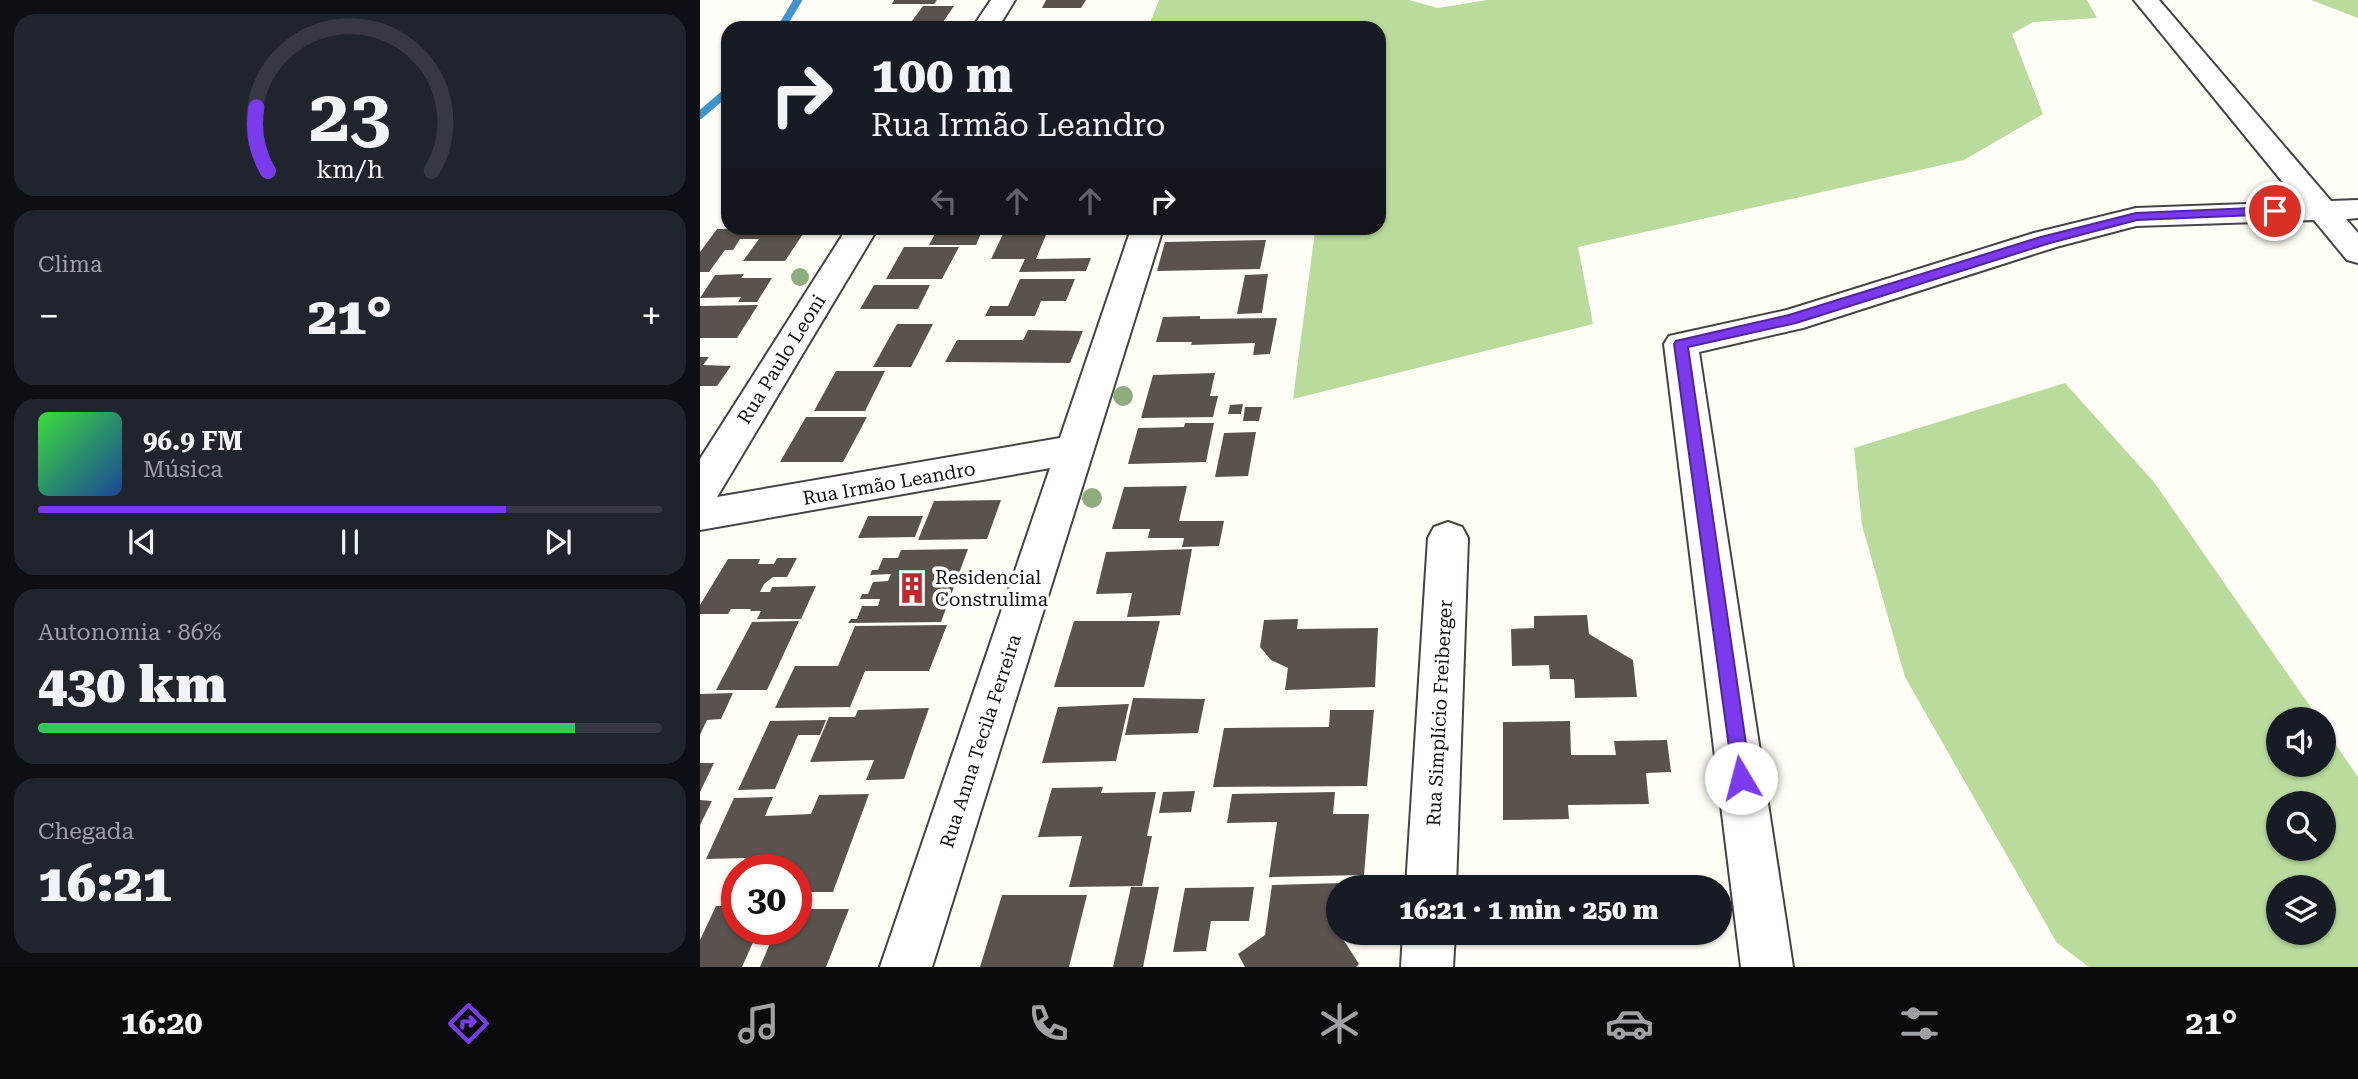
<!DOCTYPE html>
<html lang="pt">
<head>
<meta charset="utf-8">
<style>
  :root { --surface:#171b24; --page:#20242c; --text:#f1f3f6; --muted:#9ea1a6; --line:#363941; --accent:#7c3aed }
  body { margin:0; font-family:"Roboto Serif",serif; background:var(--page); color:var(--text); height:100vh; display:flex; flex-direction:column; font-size:26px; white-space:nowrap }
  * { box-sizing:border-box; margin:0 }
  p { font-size:23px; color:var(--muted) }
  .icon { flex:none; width:38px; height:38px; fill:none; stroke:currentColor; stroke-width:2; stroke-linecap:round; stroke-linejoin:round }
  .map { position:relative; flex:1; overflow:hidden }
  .side { display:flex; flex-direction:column; gap:14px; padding:14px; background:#0d0f14; width:700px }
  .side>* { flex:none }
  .top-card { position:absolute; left:21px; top:21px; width:665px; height:214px; border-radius:21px; box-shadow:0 2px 5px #0004; background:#171b24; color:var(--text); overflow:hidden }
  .tools { position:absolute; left:1566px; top:707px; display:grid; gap:14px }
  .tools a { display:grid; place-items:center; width:70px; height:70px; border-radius:50%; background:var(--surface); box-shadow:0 2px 5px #0004; font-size:35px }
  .speed { position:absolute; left:21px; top:854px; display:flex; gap:14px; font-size:35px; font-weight:700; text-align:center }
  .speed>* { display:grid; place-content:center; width:91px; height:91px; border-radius:50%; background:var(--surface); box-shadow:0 2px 5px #0004; line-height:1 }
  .speed .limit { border:10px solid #d22; background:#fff; color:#111 }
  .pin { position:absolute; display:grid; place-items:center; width:60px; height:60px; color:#fff; margin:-30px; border:4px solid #fff; border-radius:50%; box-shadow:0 2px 7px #0007 }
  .me { position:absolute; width:77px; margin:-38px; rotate:352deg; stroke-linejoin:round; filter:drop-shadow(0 0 5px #0008) }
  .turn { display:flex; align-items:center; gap:24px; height:147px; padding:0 35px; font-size:32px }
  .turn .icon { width:91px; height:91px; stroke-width:2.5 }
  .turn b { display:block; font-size:49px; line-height:60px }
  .lanes { display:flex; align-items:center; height:66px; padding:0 35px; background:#0003; justify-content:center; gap:35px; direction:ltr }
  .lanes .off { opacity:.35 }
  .big { font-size:52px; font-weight:800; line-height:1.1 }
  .side .tile { flex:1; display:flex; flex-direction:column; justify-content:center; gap:10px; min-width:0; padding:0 24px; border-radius:21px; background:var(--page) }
  .side .dial { align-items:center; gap:0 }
  .dial svg { height:182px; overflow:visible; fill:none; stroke:var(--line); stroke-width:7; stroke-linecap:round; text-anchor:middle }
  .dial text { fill:var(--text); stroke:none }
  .song { display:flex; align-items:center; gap:21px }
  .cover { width:84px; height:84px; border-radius:10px; background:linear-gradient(135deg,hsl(120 70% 55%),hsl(220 70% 35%)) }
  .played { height:7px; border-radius:4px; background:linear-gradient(90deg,var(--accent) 75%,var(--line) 75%) }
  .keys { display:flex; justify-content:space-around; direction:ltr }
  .heat { display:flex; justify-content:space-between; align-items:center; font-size:38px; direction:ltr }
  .charge { height:10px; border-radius:5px; background:linear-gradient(90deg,#34c759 86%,var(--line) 0) }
  .trip { position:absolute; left:626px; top:875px; width:406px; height:70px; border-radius:35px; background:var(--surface); box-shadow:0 2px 5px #0004; font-weight:800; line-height:70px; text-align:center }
  .tabs { display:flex; height:112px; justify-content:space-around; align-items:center; background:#090b0e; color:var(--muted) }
  .tabs .icon { width:49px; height:49px }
  .tabs .selected { color:var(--accent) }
  .tabs b { font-size:32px; color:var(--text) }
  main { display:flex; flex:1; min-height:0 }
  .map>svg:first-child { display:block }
</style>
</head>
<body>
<main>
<section class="side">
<div class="tile dial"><svg viewBox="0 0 100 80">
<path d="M14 69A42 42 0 1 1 86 69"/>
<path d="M14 69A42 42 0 0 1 9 41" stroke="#7c3aed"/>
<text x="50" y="56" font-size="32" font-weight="700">23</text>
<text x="50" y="72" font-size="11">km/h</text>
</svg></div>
<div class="tile"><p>Clima</p>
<div class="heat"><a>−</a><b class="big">21°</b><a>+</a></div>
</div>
<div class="tile">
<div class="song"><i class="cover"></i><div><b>96.9 FM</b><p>Música</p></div></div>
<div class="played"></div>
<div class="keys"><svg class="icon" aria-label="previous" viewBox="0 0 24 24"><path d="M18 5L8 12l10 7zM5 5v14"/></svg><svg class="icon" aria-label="pause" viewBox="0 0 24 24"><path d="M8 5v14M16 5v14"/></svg><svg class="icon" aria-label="next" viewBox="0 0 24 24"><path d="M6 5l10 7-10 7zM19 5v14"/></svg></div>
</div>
<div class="tile"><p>Autonomia · 86%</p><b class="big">430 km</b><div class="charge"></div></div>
<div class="tile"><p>Chegada</p><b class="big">16:21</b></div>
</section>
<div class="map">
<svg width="1658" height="967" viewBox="0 0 1658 967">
  <rect width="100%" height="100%" fill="#fffdf5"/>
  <path fill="#b9dc9c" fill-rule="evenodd" d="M 459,0 L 709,0 L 738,8 L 787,0 L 1387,0 L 1397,18 L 1333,22 L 1312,34 L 1343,114 L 1264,160 L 878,247 L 893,324 L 593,399 L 615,231 L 604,228 L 679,228 L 679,28 L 448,28 Z
    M 1611,0 L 1658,0 L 1658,18 Z
    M 1365,383 L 1454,482 L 1619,719 L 1578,719 L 1578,765 L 1624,765 L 1624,727 L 1658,777 L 1658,967 L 1389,967 L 1357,943 L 1205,677 L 1162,525 L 1154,448 ZM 1578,803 L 1624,803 L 1624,849 L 1578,849 ZM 1578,887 L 1624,887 L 1624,933 L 1578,933 Z"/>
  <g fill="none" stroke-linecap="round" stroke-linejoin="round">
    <path stroke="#3f96cf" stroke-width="8" d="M 81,28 L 98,0
      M 0,115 L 28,91"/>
  </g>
  <path fill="#5a524d" d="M 194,0 L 237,0 L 234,4 L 192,4 Z
    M 346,0 L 386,0 L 381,8 L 342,8 Z
    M 223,6 L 254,6 L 241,25 L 209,25 Z
    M 107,228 L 85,261 L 43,261 L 59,239 L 40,239 L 33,250 L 25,250 L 9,272 L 0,272 L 0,252 L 17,229 Z
    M 238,228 L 265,228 L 263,231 L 282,231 L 276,245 L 229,245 Z
    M 305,230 L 348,230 L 336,259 L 391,258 L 386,271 L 319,272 L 325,259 L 291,259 Z
    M 566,240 L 560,269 L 457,271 L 465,242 Z
    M 204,247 L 259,247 L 242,279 L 186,279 Z
    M 44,274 L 41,278 L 72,278 L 57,302 L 38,302 L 41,297 L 0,298 L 15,275 Z
    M 568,274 L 562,313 L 537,314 L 545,275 Z
    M 320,279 L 375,279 L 366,301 L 341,301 L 335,316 L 285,316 L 290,306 L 308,306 Z
    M 174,285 L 230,285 L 218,309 L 160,309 Z
    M 58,305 L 37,338 L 0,338 L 0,306 Z
    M 500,316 L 500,319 L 577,318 L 570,354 L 553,355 L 555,343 L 491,345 L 492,342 L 456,342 L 463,317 Z
    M 197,324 L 233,324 L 211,367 L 173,367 Z
    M 328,330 L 383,331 L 370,363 L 245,362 L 257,340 L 323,340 Z
    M 0,357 L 9,357 L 3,365 L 31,366 L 17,386 L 0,386 Z
    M 136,371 L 185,371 L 165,411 L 114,411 Z
    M 515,373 L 510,396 L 518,396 L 513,417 L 441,418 L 453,375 Z
    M 543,404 L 541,414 L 528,414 L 530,405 Z
    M 545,407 L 562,407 L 559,421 L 543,421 Z
    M 106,417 L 167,417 L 143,462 L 80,462 Z
    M 485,423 L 514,423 L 506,462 L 428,464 L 438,428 L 484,427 Z
    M 556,432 L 548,476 L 515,477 L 524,433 Z
    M 487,486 L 479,521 L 524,521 L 519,546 L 482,547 L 484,538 L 448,538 L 450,529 L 412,529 L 424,487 Z
    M 301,500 L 287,539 L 218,540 L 234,501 Z
    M 168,516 L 223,516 L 215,537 L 158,538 Z
    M 268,549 L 241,622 L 148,623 L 151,619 L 157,619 L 162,606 L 178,606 L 180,599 L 160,599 L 162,594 L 168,594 L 173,582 L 188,581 L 191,574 L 170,575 L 172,570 L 178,570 L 183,558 L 198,558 L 201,550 Z
    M 492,549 L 480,615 L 427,617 L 432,593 L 396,594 L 406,552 Z
    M 77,558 L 97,558 L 87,577 L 73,577 L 64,584 L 60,592 L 70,592 L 72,587 L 116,586 L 101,619 L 57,619 L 61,611 L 50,611 L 51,609 L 31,609 L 28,614 L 0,614 L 0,605 L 28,559 L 60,559 L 58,564 L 74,564 Z
    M 887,615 L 889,634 L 933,660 L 937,697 L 875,698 L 874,679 L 850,679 L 849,665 L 812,666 L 811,629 L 834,628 L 834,616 Z
    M 598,619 L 597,629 L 678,628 L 675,687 L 585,690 L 588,668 L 571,660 L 560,647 L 564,620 Z
    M 99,621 L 67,690 L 16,690 L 52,622 Z
    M 374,621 L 460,621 L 444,687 L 354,687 Z
    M 247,625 L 229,671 L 165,671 L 150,707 L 75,708 L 95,666 L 138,666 L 155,626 Z
    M 33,693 L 21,719 L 7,720 L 0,735 L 0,694 Z
    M 433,698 L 505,699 L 498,733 L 425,735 Z
    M 429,704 L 416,761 L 342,763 L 358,707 Z
    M 229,708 L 204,779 L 166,780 L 174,760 L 110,762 L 129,717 L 155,717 L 158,710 Z
    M 630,710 L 674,710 L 667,786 L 513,787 L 524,728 L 629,727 Z
    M 126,720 L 120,735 L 98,735 L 75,789 L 38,790 L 70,721 Z
    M 870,721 L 871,755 L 916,755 L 914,741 L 967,740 L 971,772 L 946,773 L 949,804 L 868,805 L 869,819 L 803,820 L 803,722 Z
    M 0,763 L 14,763 L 0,792 Z
    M 403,787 L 401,793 L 456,792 L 447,836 L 452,836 L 442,886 L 369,887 L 382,836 L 338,837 L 352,788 Z
    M 495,791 L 491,812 L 459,813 L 463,792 Z
    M 635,792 L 633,814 L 669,814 L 664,875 L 569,877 L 577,822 L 527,823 L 532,794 Z
    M 169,794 L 133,892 L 96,892 L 96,870 L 41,870 L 46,858 L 6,859 L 34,798 L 73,797 L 65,816 L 111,814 L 119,795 Z
    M 0,800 L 12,801 L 0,825 Z
    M 644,883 L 644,887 L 639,887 L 639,933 L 659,964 L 656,967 L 545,967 L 538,954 L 565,935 L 572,885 Z
    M 431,887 L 459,887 L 443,967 L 413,967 Z
    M 554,887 L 549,921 L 511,921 L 506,951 L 473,952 L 485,888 Z
    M 302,895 L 387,895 L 369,967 L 280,967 Z
    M 16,906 L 37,906 L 37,929 L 59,929 L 42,967 L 0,967 L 0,940 Z
    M 96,909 L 149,909 L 126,967 L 60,967 L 76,929 L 96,929 Z"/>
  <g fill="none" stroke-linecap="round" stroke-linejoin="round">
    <defs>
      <path id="minor" d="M 291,0 L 315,0 L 298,28 L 272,28 Z
        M 1434,0 L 1459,0 L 1631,201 L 1658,200 L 1658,218 L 1646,219 L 1658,233 L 1658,263 L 1647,260 L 1614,220 L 1436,226 L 1356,247 L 1103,328 L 999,352 L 1093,967 L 1041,967 L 964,344 L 969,336 L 1087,310 L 1334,233 L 1436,208 L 1599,202 Z
        M 147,228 L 178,228 L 17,497 L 360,438 L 429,235 L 436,228 L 456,228 L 461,235 L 232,967 L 180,967 L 350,468 L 0,530 L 0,459 Z
        M 748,522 L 762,527 L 768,538 L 756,887 L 706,887 L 728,538 L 734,527 Z
        M 703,933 L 755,933 L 753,967 L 701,967 Z"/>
    </defs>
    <use href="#minor" stroke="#444" stroke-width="4"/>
    <use href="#minor" fill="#fff" fill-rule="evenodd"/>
  </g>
  <g fill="#8dad7f">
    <circle cx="100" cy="277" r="9"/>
    <circle cx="423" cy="396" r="10"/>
    <circle cx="392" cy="498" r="10"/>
  </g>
  <path fill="#7c3aed" stroke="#51269a" stroke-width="2" d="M 1575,207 L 1579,209 L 1579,214 L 1437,220 L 1350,243 L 1096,323 L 988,347 L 1051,778 L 1048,784 L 1041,787 L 1034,784 L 974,344 L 976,341 L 1089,315 L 1341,237 L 1436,213 Z"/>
  <defs>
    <symbol id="building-bare" viewBox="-9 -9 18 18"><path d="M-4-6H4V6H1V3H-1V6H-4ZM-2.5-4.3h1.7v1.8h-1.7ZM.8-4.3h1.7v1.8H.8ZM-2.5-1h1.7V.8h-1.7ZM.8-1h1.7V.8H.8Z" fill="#c4262e" stroke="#fff" stroke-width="2.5" paint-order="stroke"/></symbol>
  </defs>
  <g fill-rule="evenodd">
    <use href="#building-bare" x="190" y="566" width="44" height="44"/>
  </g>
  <g text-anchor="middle" stroke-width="7" stroke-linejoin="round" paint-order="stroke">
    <g font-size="19" fill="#111" stroke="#fff">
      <text transform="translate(81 359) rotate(-58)" y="7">Rua Paulo Leoni</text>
      <text transform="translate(189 483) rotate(-10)" y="7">Rua Irmão Leandro</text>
      <text transform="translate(739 713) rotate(-87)" y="7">Rua Simplício Freiberger</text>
      <text transform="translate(280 741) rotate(-72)" y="7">Rua Anna Tecila Ferreira</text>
    </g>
    <g font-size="19" fill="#111" stroke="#fff" text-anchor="start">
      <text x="235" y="584">Residencial<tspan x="235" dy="22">Construlima</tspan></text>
    </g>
  </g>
</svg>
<div class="tools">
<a><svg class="icon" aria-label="sound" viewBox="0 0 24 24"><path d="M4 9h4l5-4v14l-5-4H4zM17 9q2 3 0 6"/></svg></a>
<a><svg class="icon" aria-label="search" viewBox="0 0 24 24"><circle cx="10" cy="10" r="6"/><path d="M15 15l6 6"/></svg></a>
<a><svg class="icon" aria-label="layers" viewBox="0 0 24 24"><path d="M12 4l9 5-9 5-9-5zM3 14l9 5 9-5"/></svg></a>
</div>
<div class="speed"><div class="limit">30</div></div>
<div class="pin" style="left:1575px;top:211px;background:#d93025"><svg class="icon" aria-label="arrive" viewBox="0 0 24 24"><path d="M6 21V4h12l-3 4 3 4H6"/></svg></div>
<svg class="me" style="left:1041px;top:778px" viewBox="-20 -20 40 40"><circle r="19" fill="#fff"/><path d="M0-13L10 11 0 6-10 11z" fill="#7c3aed"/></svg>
<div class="trip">16:21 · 1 min · 250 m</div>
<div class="top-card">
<div class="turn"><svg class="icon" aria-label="right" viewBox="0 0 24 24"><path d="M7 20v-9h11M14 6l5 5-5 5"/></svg><div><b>100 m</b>Rua Irmão Leandro</div></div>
<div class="lanes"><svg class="icon off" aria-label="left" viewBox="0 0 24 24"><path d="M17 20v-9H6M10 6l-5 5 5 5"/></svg><svg class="icon off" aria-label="ahead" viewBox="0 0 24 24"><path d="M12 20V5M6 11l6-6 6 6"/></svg><svg class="icon off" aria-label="ahead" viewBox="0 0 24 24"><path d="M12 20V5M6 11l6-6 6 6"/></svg><svg class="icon" aria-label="right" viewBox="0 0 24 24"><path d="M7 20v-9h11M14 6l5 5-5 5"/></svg></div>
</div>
</div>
</main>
<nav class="tabs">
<b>16:20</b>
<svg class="icon selected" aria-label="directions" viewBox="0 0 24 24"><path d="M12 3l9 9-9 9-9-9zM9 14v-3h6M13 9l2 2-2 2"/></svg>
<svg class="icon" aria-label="music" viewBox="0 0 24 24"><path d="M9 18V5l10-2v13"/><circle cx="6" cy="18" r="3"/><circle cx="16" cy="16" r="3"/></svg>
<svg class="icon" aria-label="phone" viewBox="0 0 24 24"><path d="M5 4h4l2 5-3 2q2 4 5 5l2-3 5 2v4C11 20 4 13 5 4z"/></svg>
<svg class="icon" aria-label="climate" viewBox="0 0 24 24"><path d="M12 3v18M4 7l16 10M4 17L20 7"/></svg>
<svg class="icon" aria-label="car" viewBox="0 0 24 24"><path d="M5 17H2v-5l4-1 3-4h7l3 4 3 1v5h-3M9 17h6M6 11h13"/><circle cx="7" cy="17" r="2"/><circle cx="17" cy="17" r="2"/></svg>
<svg class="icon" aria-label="filters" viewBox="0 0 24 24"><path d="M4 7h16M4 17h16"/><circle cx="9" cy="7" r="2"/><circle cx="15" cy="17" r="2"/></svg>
<b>21°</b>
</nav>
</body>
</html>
